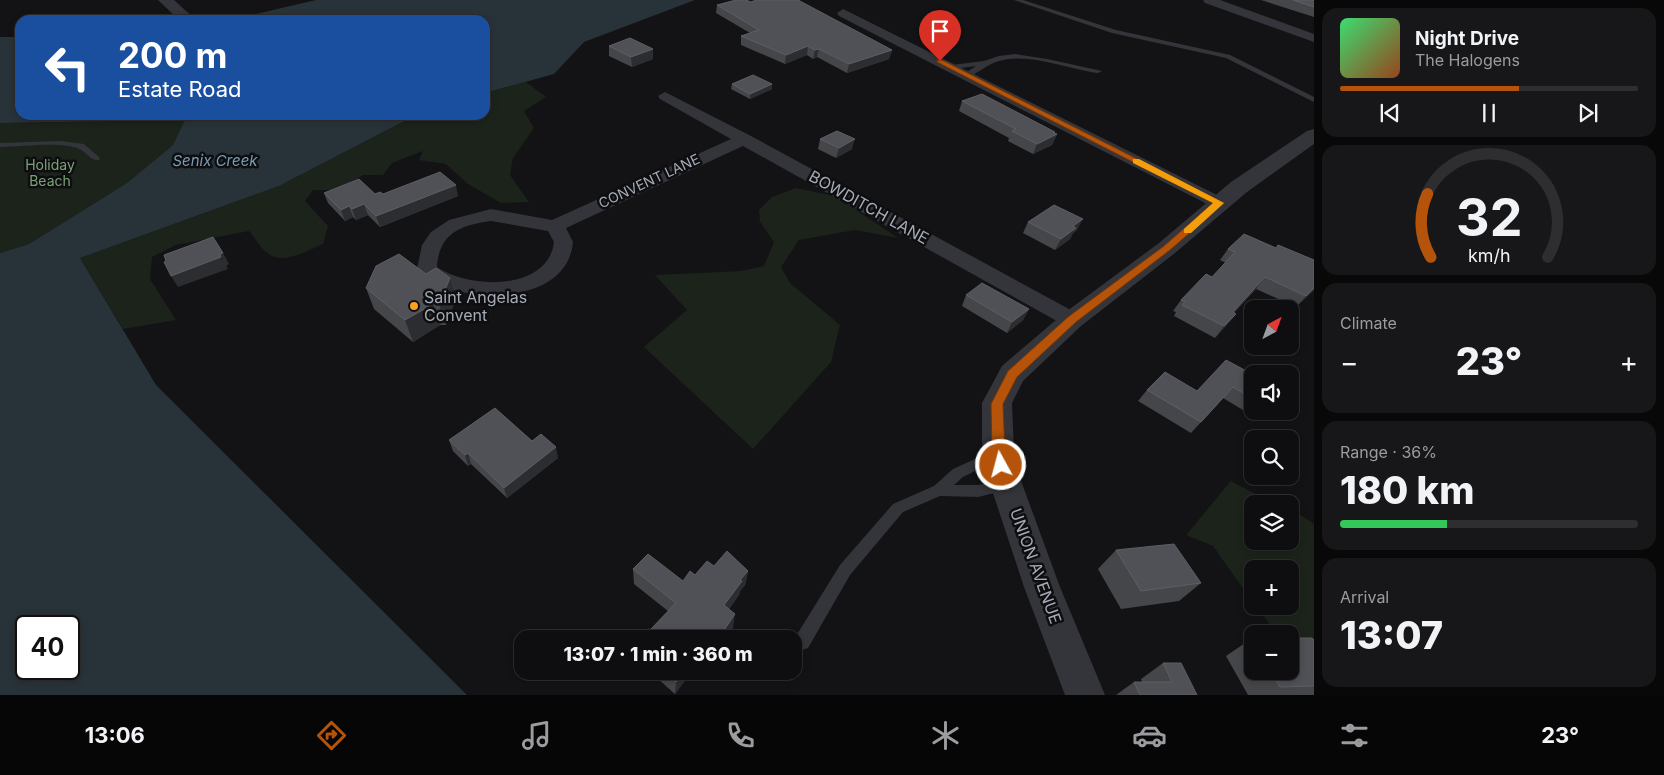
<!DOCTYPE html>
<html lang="en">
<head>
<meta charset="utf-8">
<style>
  :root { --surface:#0e0e10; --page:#171719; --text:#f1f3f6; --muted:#9b9c9f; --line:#2e2e30; --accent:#b45309 }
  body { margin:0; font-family:Inter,sans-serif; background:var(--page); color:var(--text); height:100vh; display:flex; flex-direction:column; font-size:19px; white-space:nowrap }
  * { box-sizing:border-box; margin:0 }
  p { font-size:16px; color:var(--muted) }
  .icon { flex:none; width:28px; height:28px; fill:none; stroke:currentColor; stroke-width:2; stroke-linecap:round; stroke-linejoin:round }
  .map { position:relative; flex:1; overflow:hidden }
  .panel { display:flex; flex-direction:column; gap:8px; padding:8px; background:#080809; width:350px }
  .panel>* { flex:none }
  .guide { position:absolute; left:15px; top:15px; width:475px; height:105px; border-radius:15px; box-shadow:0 2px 8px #0003,0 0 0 1px var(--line); background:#1a4fa0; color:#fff; overflow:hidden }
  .needle { width:32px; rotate:41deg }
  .controls { position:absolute; left:1244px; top:300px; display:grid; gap:10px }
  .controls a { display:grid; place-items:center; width:55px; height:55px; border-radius:10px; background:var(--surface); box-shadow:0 2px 8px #0003,0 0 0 1px var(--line); font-size:25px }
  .speed { position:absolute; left:15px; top:615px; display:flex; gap:10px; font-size:25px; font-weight:700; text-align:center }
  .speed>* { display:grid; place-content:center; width:65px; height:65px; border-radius:50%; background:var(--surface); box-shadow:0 2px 8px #0003,0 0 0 1px var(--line); line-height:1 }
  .speed .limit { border:2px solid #111; border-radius:8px; background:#fff; color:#111 }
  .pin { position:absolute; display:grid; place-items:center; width:42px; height:42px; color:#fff; margin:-51px -21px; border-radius:50% 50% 50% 0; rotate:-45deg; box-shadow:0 0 5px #0007 }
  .pin .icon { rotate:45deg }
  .me { position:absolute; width:55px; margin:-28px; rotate:353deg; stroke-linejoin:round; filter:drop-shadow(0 0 4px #0008) }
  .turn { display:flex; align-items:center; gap:18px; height:105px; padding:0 20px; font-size:22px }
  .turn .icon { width:65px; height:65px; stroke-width:2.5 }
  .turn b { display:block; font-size:35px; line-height:42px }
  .big { font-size:38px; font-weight:800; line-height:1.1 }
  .panel .card { flex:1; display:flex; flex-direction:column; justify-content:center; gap:8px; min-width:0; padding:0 18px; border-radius:15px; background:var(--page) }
  .panel .dial { align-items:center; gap:0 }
  .dial svg { height:130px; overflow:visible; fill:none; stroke:var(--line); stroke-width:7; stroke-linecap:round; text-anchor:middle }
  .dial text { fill:var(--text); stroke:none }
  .song { display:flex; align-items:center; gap:15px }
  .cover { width:60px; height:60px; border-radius:8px; background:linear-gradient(135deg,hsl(140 70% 55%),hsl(20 70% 35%)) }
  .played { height:5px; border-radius:2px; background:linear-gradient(90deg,var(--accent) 60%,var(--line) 60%) }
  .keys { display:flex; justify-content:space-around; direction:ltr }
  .heat { display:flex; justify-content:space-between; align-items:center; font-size:28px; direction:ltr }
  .charge { height:8px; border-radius:4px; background:linear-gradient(90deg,#34c759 36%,var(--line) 0) }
  .trip { position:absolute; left:514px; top:630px; width:288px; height:50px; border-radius:15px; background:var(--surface); box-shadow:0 2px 8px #0003,0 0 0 1px var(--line); font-weight:800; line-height:50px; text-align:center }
  .tab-bar { display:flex; height:80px; justify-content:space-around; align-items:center; background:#060606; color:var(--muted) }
  .tab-bar .icon { width:35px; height:35px }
  .tab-bar .current { color:var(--accent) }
  .tab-bar b { font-size:22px; color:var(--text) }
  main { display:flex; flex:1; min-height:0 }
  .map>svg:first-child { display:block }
</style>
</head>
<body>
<main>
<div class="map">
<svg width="1314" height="695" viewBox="0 0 1314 695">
  <rect width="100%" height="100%" fill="#131315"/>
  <path fill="#1b231b" d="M 526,82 L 546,97 L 524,111 L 534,128 L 513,158 L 510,175 L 529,202 L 501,203 L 468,184 L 446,164 L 419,160 L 423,151 L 392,163 L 383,175 L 363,175 L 336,190 L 313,190 L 305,201 L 328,226 L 323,244 C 309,250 285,264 270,255 C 262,250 255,238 249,231 L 176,245 L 152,257 L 150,279 L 176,320 L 123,329 L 80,258 L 279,186 L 416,115 L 485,115 L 485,93 Z
    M 186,120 L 173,145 L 127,183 L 29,244 L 0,253 L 0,123 Z
    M 796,188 L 835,196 L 898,238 L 855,230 L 799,240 L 781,267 L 790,283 L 840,325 L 831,362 L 753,449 L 644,347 L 687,310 L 655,275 L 741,271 L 764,266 L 774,242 L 760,222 L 759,210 L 772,197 Z
    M 1231,481 L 1265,499 L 1277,500 L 1283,504 L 1252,504 L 1252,541 L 1290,541 L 1290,508 L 1314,524 L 1314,646 L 1290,642 L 1290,634 L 1276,634 L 1257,606 L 1290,606 L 1290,569 L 1252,569 L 1252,601 L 1213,546 L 1186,535 Z"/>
  <path fill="#283339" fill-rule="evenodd" d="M 316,0 L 695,0 L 584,42 L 554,74 L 485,93 L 485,20 L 230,20 Z
    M 0,37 L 20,37 L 20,115 L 416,115 L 279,186 L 80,258 L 156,385 L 467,695 L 0,695 L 0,253 L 29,244 L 127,183 L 173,145 L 185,120 L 0,123 ZM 26,626 L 69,626 L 69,669 L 26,669 Z"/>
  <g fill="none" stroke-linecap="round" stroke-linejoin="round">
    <path fill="#34353a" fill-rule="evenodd" d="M 1014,0 L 1023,0 L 1116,30 L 1230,55 L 1314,97 L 1314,102 L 1226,58 L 1112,33 Z
      M 1015,54 L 1047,59 L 1102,71 L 1098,73 C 1068,69 1027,52 999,61 C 987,64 979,73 968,77 L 965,77 L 965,73 L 976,66 L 952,69 L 948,67 L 952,65 L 984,61 L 999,56 Z
      M 60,141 L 84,144 L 100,158 L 99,160 C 90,161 87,152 79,149 C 65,141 18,147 0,147 L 0,143 Z
      M 997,449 L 1002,450 L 1003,454 L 1002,458 L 963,477 L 954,485 L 978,485 L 1006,479 L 1011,481 L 1013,485 L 1011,489 L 978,497 L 940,496 L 903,512 L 850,575 L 808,648 L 802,650 L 796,648 L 794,642 L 796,636 L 840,565 L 893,504 L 934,486 L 953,469 Z"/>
    <path fill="#34353a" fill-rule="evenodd" d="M 1203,0 L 1220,0 L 1314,34 L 1314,42 L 1205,3 Z
      M 843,9 L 1225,199 L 1228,203 L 1225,207 L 1213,207 L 839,16 L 837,13 Z
      M 665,92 L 751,136 L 1080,315 L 1083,320 L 1080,325 L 1072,328 L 1064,325 L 743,146 L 566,228 L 573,242 C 568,297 494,301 453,290 C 440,286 425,281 417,269 L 422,245 L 431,232 L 449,220 L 491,209 L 552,220 L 731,139 L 660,99 L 658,96 ZM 491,221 L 548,231 L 554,242 C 548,292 468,289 437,267 C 439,233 461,225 491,221 Z"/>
    <path fill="#34353a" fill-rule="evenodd" d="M 158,0 L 174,0 L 196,20 L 179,20 Z
      M 1314,129 L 1314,144 L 1247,192 L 1175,253 L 1081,326 L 1023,381 L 1012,403 L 1014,453 L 1020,478 L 1060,587 L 1105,695 L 1065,695 L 1024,587 L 988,478 L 982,453 L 982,403 L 1002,366 L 1063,314 L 1159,243 L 1231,182 L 1307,131 Z"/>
  </g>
  <path fill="#44464a" d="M 1261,0 L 1314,0 L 1314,17 Z
    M 717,5 L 892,50 L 889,59 L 847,73 L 817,57 L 813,59 L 807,55 L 785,64 L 741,45 L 741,36 L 750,33 L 716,13 Z
    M 609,46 L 653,49 L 653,59 L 632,67 L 609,56 Z
    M 732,84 L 772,89 L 750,99 L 731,89 Z
    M 962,101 L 1055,133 L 1057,134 L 1052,145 L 1033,154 L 1008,141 L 1009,138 L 959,111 Z
    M 820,139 L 852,149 L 836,158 L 818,149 Z
    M 324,193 L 383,194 L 458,196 L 380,227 L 368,215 L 356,220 L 353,217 L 345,221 L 328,203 Z
    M 1028,222 L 1077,230 L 1073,233 L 1070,239 L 1055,250 L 1023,233 Z
    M 1276,248 L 1314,260 L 1314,290 L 1296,307 L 1256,289 L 1234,313 L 1236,314 L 1215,338 L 1174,316 L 1176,312 L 1173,311 L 1181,300 L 1212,277 L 1226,263 L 1220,260 L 1228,249 Z
    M 366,288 L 456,299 L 446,325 L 440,325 L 413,342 L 374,309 Z
    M 966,295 L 1029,309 L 1023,320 L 1007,333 L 962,306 Z
    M 1252,374 L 1252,407 L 1248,404 L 1243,410 L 1223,398 L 1191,433 L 1138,401 L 1147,390 L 1197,391 Z
    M 1260,411 L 1270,411 L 1266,415 Z
    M 449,440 L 532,441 L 558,458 L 507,498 L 471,464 L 468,466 L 453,451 Z
    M 1116,550 L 1201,583 L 1179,601 L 1121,609 L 1098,569 Z
    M 714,566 L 748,571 L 745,585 L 740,591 L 739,595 L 729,609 L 733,628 L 650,630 L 668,611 L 634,584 L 633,569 L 683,581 Z
    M 1251,639 L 1252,639 L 1252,671 L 1290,671 L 1314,640 L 1314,695 L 1248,695 L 1226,656 Z
    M 1163,663 L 1197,695 L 1116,695 L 1134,682 L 1142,682 L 1141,679 Z
    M 649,671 L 692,671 L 675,694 Z"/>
  <path fill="#2c2d30" d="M 808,46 L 807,55 L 785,64 L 786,55 Z
    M 653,49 L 653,59 L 632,67 L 631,57 Z
    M 819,49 L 817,57 L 813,59 L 815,50 Z
    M 892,50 L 889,59 L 847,73 L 849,64 Z
    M 772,84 L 772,89 L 750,99 L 750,94 Z
    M 1055,132 L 1054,136 L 1057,134 L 1052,145 L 1033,154 L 1037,144 Z
    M 855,139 L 852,149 L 836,158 L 839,148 Z
    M 456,185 L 458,196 L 380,227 L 376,216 Z
    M 364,204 L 368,215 L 356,220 L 352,209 Z
    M 349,206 L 353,217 L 345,221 L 341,210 Z
    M 1083,219 L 1077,230 L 1073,233 L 1070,239 L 1055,250 L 1061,239 L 1073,226 Z
    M 223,253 L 229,264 L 226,266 L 220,254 Z
    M 221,257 L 228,269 L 178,287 L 171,276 Z
    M 1265,277 L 1256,289 L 1224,323 L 1233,312 Z
    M 450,278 L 456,299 L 446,325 L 439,304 Z
    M 1314,288 L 1314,290 L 1296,307 L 1306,296 Z
    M 433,304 L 440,325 L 413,342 L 405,320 Z
    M 1029,309 L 1023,320 L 1007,333 L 1012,322 Z
    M 1236,314 L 1227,325 L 1215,338 L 1224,326 Z
    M 556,447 L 558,458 L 507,498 L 504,488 Z
    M 468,453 L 471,464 L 468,466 L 465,455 Z
    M 748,571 L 745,585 L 740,591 L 739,595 L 722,618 L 724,605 L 740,580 Z
    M 735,614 L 733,628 L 725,639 L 718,639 Z
    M 684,671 L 692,671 L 675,694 L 676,682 Z"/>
  <path fill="#4f5156" stroke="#5c5f65" d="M 736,0 L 746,0 L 751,2 L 756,0 L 798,0 L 892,50 L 849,64 L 819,49 L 815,50 L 808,46 L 786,55 L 741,36 L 759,30 L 717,5 Z
    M 1293,0 L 1314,0 L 1314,7 Z
    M 630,38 L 653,49 L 631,57 L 609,46 Z
    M 753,75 L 772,84 L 750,94 L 732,84 Z
    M 982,94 L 1055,132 L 1053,133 L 1057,134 L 1037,144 L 1012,131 L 1016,129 L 962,101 Z
    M 837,131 L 855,139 L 839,148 L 820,139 Z
    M 440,172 L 456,185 L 376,216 L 364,204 L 352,209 L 349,206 L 341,210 L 324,193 L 359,179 L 375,194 L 380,192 L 383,194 Z
    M 1054,205 L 1083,219 L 1073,226 L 1076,228 L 1061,239 L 1028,222 Z
    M 1244,234 L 1276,248 L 1278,245 L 1314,260 L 1314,288 L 1306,296 L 1265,277 L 1233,312 L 1236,314 L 1224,326 L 1182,305 L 1185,302 L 1181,300 L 1206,274 L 1212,277 L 1235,252 L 1228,249 Z
    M 213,237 L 223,253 L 220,254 L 221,257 L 171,276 L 164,262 L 166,261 L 164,255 Z
    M 399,254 L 426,274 L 436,268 L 450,278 L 439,304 L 433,304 L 405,320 L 366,288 L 376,266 Z
    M 982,283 L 1029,309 L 1012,322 L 966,295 Z
    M 1226,360 L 1252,374 L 1252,398 L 1233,387 L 1201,422 L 1147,390 L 1165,372 L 1197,391 Z
    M 495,408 L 532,441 L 541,434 L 556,447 L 504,488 L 468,453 L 465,455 L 449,440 Z
    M 1174,544 L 1201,583 L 1141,591 L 1116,550 Z
    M 727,551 L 748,571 L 740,580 L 742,581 L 724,605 L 735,614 L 718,639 L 640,639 L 648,629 L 650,630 L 676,603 L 633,569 L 648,554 L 683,581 L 690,571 L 695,575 L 707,561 L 714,566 Z
    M 1290,638 L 1312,638 L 1314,640 L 1314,686 L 1280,687 L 1270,671 L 1290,671 Z
    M 1163,663 L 1181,663 L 1197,695 L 1140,695 L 1134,682 L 1172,682 Z
    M 663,671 L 684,671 L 676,682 Z"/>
  <path fill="#b45309" stroke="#753606" d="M 937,60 L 942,60 L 1224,203 L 1170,250 L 1076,322 L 1017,377 L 1003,404 L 1005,453 L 1008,465 L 1001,471 L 996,469 L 992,453 L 991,404 L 1008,371 L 1068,317 L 1164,246 L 1213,203 L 937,62 Z"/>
  <path fill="#f59e0b" d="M 1133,159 L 1139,159 L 1224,203 L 1191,233 L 1184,233 L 1184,229 L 1213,203 L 1133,163 Z"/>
  <circle fill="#fca023" stroke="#0e0e10" stroke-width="2" cx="414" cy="306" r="5"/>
  <g text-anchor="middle" stroke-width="5" stroke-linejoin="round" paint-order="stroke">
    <g font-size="14" fill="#7aa279" stroke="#0e0e10">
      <text x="50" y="170">Holiday<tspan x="50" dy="16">Beach</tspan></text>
    </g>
    <g font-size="14" fill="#a4abb6" stroke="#0e0e10">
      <text transform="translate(649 181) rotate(-25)" y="5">CONVENT LANE</text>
    </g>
    <g font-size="15" font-style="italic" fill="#789db3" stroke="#0e0e10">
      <text x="215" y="166">Senix Creek</text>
    </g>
    <g font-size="16" fill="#a4abb6" stroke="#0e0e10">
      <text transform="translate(869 207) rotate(29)" y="6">BOWDITCH LANE</text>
      <text transform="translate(1036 566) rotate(70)" y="6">UNION AVENUE</text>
    </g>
    <g font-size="16" fill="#a4abb6" stroke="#0e0e10" text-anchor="start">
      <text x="424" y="303">Saint Angelas<tspan x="424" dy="18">Convent</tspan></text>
    </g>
  </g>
</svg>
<div class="controls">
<a><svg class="needle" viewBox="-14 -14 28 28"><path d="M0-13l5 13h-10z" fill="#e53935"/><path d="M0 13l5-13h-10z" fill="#9b9c9f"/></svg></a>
<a><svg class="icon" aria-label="sound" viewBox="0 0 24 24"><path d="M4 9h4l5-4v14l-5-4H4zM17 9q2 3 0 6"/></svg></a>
<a><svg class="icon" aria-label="search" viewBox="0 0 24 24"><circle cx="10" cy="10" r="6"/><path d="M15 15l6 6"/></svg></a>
<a><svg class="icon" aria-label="layers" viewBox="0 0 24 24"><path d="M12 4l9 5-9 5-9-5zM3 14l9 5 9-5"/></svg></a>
<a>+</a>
<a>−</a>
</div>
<div class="speed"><div class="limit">40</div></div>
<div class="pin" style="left:940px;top:61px;background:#d93025"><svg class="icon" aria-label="arrive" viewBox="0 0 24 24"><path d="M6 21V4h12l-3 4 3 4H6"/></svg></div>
<svg class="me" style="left:1001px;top:465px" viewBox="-20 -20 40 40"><circle r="17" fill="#b45309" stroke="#fff" stroke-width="3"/><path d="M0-11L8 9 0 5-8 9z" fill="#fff"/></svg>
<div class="trip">13:07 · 1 min · 360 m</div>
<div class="guide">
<div class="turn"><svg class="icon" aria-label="left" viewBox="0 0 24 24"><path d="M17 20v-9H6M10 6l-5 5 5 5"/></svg><div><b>200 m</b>Estate Road</div></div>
</div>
</div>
<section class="panel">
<div class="card">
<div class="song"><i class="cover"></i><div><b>Night Drive</b><p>The Halogens</p></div></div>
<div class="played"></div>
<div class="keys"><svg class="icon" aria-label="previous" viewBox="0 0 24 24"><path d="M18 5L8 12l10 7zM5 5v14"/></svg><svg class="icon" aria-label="pause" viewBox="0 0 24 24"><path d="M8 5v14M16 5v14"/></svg><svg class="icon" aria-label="next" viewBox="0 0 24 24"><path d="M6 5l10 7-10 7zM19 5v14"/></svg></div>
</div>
<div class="card dial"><svg viewBox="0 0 100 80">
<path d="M14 69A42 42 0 1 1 86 69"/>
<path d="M14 69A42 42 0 0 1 12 30" stroke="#b45309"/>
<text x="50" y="56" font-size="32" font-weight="700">32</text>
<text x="50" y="72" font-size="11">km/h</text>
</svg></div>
<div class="card"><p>Climate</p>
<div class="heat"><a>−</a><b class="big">23°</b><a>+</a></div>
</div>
<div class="card"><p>Range · 36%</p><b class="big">180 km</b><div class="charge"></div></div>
<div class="card"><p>Arrival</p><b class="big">13:07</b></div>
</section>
</main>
<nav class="tab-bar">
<b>13:06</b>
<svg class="icon current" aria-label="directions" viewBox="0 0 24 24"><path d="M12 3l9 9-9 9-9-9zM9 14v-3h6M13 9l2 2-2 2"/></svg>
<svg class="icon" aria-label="music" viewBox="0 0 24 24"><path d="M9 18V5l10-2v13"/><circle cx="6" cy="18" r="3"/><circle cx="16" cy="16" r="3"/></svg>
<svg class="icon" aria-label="phone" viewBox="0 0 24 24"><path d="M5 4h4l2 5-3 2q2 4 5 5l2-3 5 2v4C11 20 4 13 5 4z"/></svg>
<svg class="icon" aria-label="climate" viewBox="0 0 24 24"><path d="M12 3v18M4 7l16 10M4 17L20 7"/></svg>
<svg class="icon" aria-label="car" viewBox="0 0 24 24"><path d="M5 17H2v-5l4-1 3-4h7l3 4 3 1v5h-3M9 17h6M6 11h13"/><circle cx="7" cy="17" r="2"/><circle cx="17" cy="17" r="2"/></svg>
<svg class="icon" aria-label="filters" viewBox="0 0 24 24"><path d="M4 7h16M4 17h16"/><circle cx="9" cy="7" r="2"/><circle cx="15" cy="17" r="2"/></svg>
<b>23°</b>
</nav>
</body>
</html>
